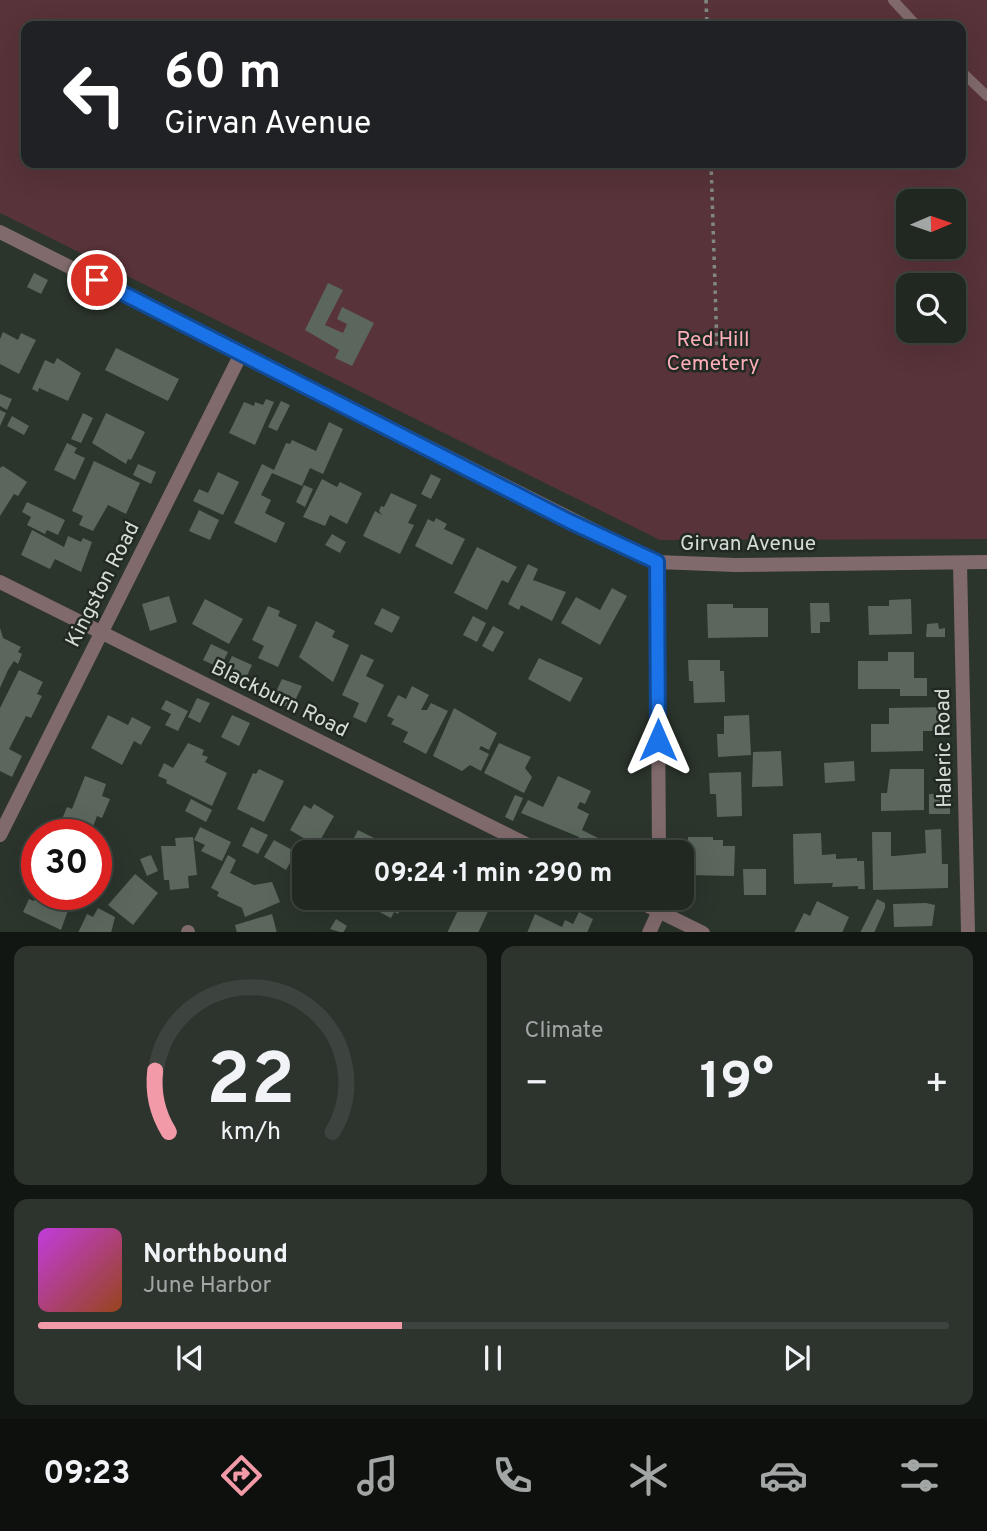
<!DOCTYPE html>
<html lang="en">
<head>
<meta charset="utf-8">
<style>
  :root { --surface:#202821; --page:#2d342e; --text:#f1f3f6; --muted:#a2a6a5; --line:#3d443f; --accent:#f39aa8 }
  body { margin:0; font-family:Overpass,sans-serif; background:var(--page); color:var(--text); height:100vh; display:flex; flex-direction:column; font-size:26px; white-space:nowrap }
  * { box-sizing:border-box; margin:0 }
  p { font-size:23px; color:var(--muted) }
  .icon { flex:none; width:38px; height:38px; fill:none; stroke:currentColor; stroke-width:2; stroke-linecap:round; stroke-linejoin:round }
  .map { position:relative; height:932px; overflow:hidden }
  .details { display:flex; flex-direction:column; gap:14px; padding:14px; background:#121612; flex:1 }
  .details>* { flex:none }
  .hud { position:absolute; left:21px; top:21px; width:945px; height:147px; border-radius:14px; box-shadow:0 7px 28px #0002,0 0 0 2px var(--line); background:#202124; color:#fff; overflow:hidden }
  .needle { width:46px; rotate:88deg }
  .buttons { position:absolute; left:896px; top:189px; display:grid; gap:14px }
  .buttons a { display:grid; place-items:center; width:70px; height:70px; border-radius:14px; background:var(--surface); box-shadow:0 7px 28px #0002,0 0 0 2px var(--line); font-size:35px }
  .speed { position:absolute; left:21px; top:819px; display:flex; gap:14px; font-size:35px; font-weight:700; text-align:center }
  .speed>* { display:grid; place-content:center; width:91px; height:91px; border-radius:50%; background:var(--surface); box-shadow:0 7px 28px #0002,0 0 0 2px var(--line); line-height:1 }
  .speed .limit { border:10px solid #d22; background:#fff; color:#111 }
  .pin { position:absolute; display:grid; place-items:center; width:60px; height:60px; color:#fff; margin:-30px; border:4px solid #fff; border-radius:50%; box-shadow:0 2px 7px #0007 }
  .me { position:absolute; width:77px; margin:-38px; rotate:0deg; stroke-linejoin:round; filter:drop-shadow(0 0 5px #0008) }
  .turn { display:flex; align-items:center; gap:24px; height:147px; padding:0 28px; font-size:32px }
  .turn .icon { width:91px; height:91px; stroke-width:2.5 }
  .turn b { display:block; font-size:49px; line-height:60px }
  .big { font-size:52px; font-weight:700; line-height:1.1 }
  .details .widget { flex:1; display:flex; flex-direction:column; justify-content:center; gap:10px; min-width:0; padding:0 24px; border-radius:14px; background:var(--page) }
  .details .dial { align-items:center; gap:0 }
  .dial svg { height:182px; overflow:visible; fill:none; stroke:var(--line); stroke-width:7; stroke-linecap:round; text-anchor:middle }
  .dial text { fill:var(--text); stroke:none }
  .song { display:flex; align-items:center; gap:21px }
  .cover { width:84px; height:84px; border-radius:10px; background:linear-gradient(135deg,hsl(290 70% 55%),hsl(20 70% 35%)) }
  .played { height:7px; border-radius:4px; background:linear-gradient(90deg,var(--accent) 40%,var(--line) 40%) }
  .keys { display:flex; justify-content:space-around; direction:ltr }
  .heat { display:flex; justify-content:space-between; align-items:center; font-size:38px; direction:ltr }
  .details .tiles { flex:1; display:grid; gap:14px; grid-template-columns:1fr 1fr }
  .widget:last-child { grid-column:span 2 }
  .trip { position:absolute; left:292px; top:840px; width:402px; height:70px; border-radius:14px; background:var(--surface); box-shadow:0 7px 28px #0002,0 0 0 2px var(--line); font-weight:700; line-height:70px; text-align:center }
  .tabs { display:flex; height:112px; justify-content:space-around; align-items:center; background:#0d100d; color:var(--muted) }
  .tabs .icon { width:49px; height:49px }
  .tabs .selected { color:var(--accent) }
  .tabs b { font-size:32px; color:var(--text) }
  .map>svg:first-child { display:block }
</style>
</head>
<body>
<div class="map">
<svg width="987" height="933" viewBox="0 0 987 933">
  <rect width="100%" height="100%" fill="#2b352c"/>
  <path fill="#583339" fill-rule="evenodd" d="M 0,0 L 987,0 L 987,539 L 660,540 L 0,213 ZM 26,26 L 961,26 L 961,163 L 26,163 ZM 908,201 L 954,201 L 954,247 L 908,247 ZM 908,285 L 954,285 L 954,331 L 908,331 Z"/>
  <path fill="#5b665c" d="M 34,273 L 48,280 L 41,294 L 27,287 Z
    M 328,283 L 343,290 L 325,325 L 343,333 L 347,324 L 337,319 L 342,307 L 374,323 L 352,366 L 335,358 L 339,350 L 305,330 Z
    M 3,332 L 18,340 L 21,333 L 36,340 L 19,374 L 0,364 L 0,339 Z
    M 116,348 L 179,379 L 168,401 L 105,370 Z
    M 57,358 L 81,373 L 68,401 L 39,388 L 38,392 L 32,389 L 45,360 L 54,364 Z
    M 0,394 L 12,399 L 7,410 L 0,406 Z
    M 266,399 L 274,402 L 255,445 L 229,433 L 244,402 L 254,406 L 255,402 L 263,405 Z
    M 281,401 L 290,405 L 277,431 L 268,427 Z
    M 0,410 L 6,413 L 0,426 Z
    M 83,413 L 93,418 L 81,443 L 71,439 Z
    M 106,413 L 145,432 L 131,460 L 128,459 L 126,464 L 92,443 Z
    M 12,416 L 29,426 L 24,435 L 7,426 Z
    M 329,422 L 343,429 L 323,474 L 310,468 L 302,486 L 272,473 L 261,495 L 271,500 L 265,513 L 285,523 L 276,543 L 234,523 L 262,464 L 274,470 L 286,443 L 290,444 L 292,440 L 316,451 Z
    M 67,443 L 77,448 L 74,453 L 85,458 L 75,480 L 54,470 Z
    M 94,461 L 140,483 L 126,514 L 108,505 L 93,531 L 79,525 L 83,516 L 72,511 Z
    M 138,464 L 156,472 L 151,484 L 133,475 Z
    M 3,466 L 27,482 L 18,496 L 14,494 L 0,516 L 0,468 Z
    M 218,472 L 239,482 L 223,515 L 193,501 L 199,489 L 208,493 Z
    M 431,474 L 441,479 L 431,499 L 421,494 Z
    M 322,479 L 337,487 L 340,482 L 362,493 L 347,524 L 330,515 L 325,526 L 303,517 Z
    M 304,485 L 313,489 L 305,507 L 296,502 Z
    M 391,493 L 417,505 L 408,523 L 414,525 L 400,554 L 363,536 L 375,511 L 382,515 L 379,511 L 381,506 L 384,507 Z
    M 27,502 L 65,520 L 58,535 L 47,530 L 45,534 L 27,525 L 31,517 L 22,512 Z
    M 199,510 L 219,520 L 210,540 L 189,531 Z
    M 436,518 L 447,524 L 444,529 L 465,539 L 452,565 L 415,546 L 428,519 L 434,522 Z
    M 32,530 L 64,547 L 68,536 L 81,542 L 83,538 L 92,542 L 81,572 L 55,559 L 50,569 L 21,555 Z
    M 332,534 L 346,542 L 340,553 L 325,545 Z
    M 477,547 L 517,567 L 508,583 L 502,580 L 487,610 L 454,593 Z
    M 528,564 L 538,569 L 533,580 L 566,592 L 552,621 L 521,605 L 519,610 L 508,604 Z
    M 612,588 L 627,596 L 600,645 L 561,623 L 576,597 L 600,610 Z
    M 169,596 L 177,622 L 150,631 L 142,604 Z
    M 205,599 L 243,619 L 229,644 L 192,624 Z
    M 911,599 L 912,634 L 869,635 L 868,606 L 889,606 L 889,600 Z
    M 810,603 L 829,603 L 830,622 L 820,622 L 820,633 L 811,633 Z
    M 707,604 L 733,604 L 733,608 L 768,608 L 768,637 L 708,638 Z
    M 268,606 L 280,611 L 278,616 L 297,625 L 278,667 L 258,658 L 264,646 L 252,640 Z
    M 382,608 L 400,617 L 392,633 L 374,624 Z
    M 473,616 L 486,623 L 477,642 L 463,635 Z
    M 316,621 L 335,631 L 332,637 L 349,645 L 333,682 L 299,657 Z
    M 938,623 L 939,629 L 945,628 L 945,637 L 926,637 L 927,624 Z
    M 493,626 L 504,632 L 493,652 L 482,646 Z
    M 0,628 L 3,638 L 21,647 L 18,652 L 22,654 L 18,664 L 14,661 L 8,670 L 0,688 Z
    M 211,644 L 228,652 L 220,668 L 203,660 Z
    M 888,652 L 914,652 L 914,678 L 927,678 L 927,696 L 900,696 L 900,689 L 858,689 L 858,661 L 888,661 Z
    M 361,654 L 374,660 L 366,676 L 384,685 L 366,723 L 353,717 L 359,703 L 342,695 Z
    M 232,656 L 252,665 L 244,682 L 224,673 Z
    M 539,658 L 583,678 L 570,702 L 528,679 Z
    M 688,660 L 720,660 L 720,671 L 724,671 L 725,702 L 694,703 L 693,681 L 689,681 Z
    M 19,670 L 43,682 L 37,694 L 42,696 L 31,718 L 26,716 L 9,749 L 22,756 L 12,777 L 0,771 L 0,708 Z
    M 282,679 L 302,686 L 291,709 L 272,700 Z
    M 412,686 L 429,695 L 421,710 L 427,710 L 431,703 L 448,711 L 426,754 L 403,742 L 408,732 L 391,724 L 394,719 L 387,716 L 398,695 L 406,699 Z
    M 197,698 L 210,703 L 200,723 L 188,717 Z
    M 166,700 L 188,711 L 178,731 L 165,725 L 171,714 L 161,709 Z
    M 946,707 L 947,731 L 923,731 L 923,751 L 871,752 L 871,724 L 889,724 L 889,708 Z
    M 454,708 L 497,733 L 489,750 L 481,746 L 479,749 L 489,754 L 481,771 L 470,765 L 462,771 L 433,756 Z
    M 108,715 L 128,725 L 132,717 L 151,727 L 141,745 L 134,741 L 122,765 L 91,748 Z
    M 232,715 L 250,723 L 239,746 L 221,737 Z
    M 749,715 L 751,755 L 718,757 L 717,734 L 724,734 L 724,716 Z
    M 188,743 L 204,750 L 202,755 L 208,757 L 205,762 L 227,773 L 212,806 L 166,783 L 167,780 L 158,776 L 164,763 L 173,768 Z
    M 499,743 L 531,757 L 525,768 L 532,777 L 524,793 L 484,773 Z
    M 781,751 L 783,786 L 752,787 L 753,752 Z
    M 854,761 L 855,781 L 825,783 L 824,763 Z
    M 259,769 L 284,781 L 264,822 L 237,809 L 253,773 L 256,774 Z
    M 890,769 L 924,769 L 924,810 L 881,811 L 881,793 L 887,793 Z
    M 741,772 L 742,816 L 717,817 L 716,794 L 710,794 L 709,773 Z
    M 85,776 L 106,784 L 102,796 L 110,799 L 102,818 L 97,816 L 90,835 L 68,835 L 58,829 L 67,807 L 72,809 Z
    M 558,776 L 591,791 L 585,804 L 580,802 L 577,808 L 589,814 L 582,830 L 626,852 L 573,852 L 562,847 L 566,839 L 576,844 L 579,837 L 521,813 L 528,800 L 543,807 Z
    M 929,794 L 950,794 L 950,814 L 929,814 Z
    M 515,795 L 523,798 L 513,821 L 505,817 Z
    M 191,799 L 212,810 L 206,822 L 185,811 Z
    M 314,804 L 334,816 L 317,846 L 290,830 L 304,805 L 311,809 Z
    M 200,827 L 231,842 L 222,861 L 201,851 L 205,845 L 194,840 Z
    M 251,827 L 268,835 L 258,854 L 242,846 Z
    M 941,829 L 942,864 L 948,864 L 948,888 L 873,890 L 872,832 L 891,832 L 891,856 L 894,856 L 926,853 L 925,830 Z
    M 358,830 L 388,845 L 385,852 L 347,852 Z
    M 821,833 L 822,855 L 836,854 L 836,859 L 857,858 L 857,861 L 864,861 L 865,889 L 858,889 L 858,886 L 832,887 L 833,883 L 794,884 L 793,834 Z
    M 193,837 L 197,875 L 188,876 L 189,888 L 170,890 L 169,880 L 164,880 L 161,846 L 176,846 L 175,838 Z
    M 688,837 L 713,837 L 713,840 L 723,840 L 723,846 L 735,846 L 734,876 L 687,875 Z
    M 274,840 L 296,852 L 286,870 L 264,857 Z
    M 151,855 L 158,871 L 147,876 L 140,859 Z
    M 228,855 L 236,860 L 230,873 L 254,885 L 272,882 L 280,902 L 245,917 L 242,908 L 217,896 L 219,892 L 211,888 Z
    M 99,856 L 109,860 L 100,880 L 96,878 Z
    M 743,869 L 766,869 L 766,895 L 744,895 Z
    M 135,874 L 158,893 L 133,925 L 108,905 Z
    M 38,894 L 63,894 L 72,899 L 61,930 L 23,912 L 29,899 L 34,901 Z
    M 375,898 L 422,898 L 418,905 L 406,899 L 398,914 L 394,912 L 391,918 L 370,907 Z
    M 464,898 L 489,909 L 478,933 L 447,933 Z
    M 877,899 L 885,903 L 885,908 L 874,933 L 860,933 Z
    M 817,901 L 849,917 L 842,933 L 794,933 L 804,913 L 810,916 Z
    M 926,903 L 935,905 L 932,926 L 894,927 L 893,904 Z
    M 98,908 L 115,917 L 111,933 L 78,933 L 87,914 L 93,917 Z
    M 579,912 L 593,919 L 587,933 L 527,933 L 535,914 L 562,927 L 565,920 L 573,924 Z
    M 272,914 L 277,933 L 237,933 L 235,925 Z
    M 336,919 L 347,926 L 343,933 L 330,929 Z"/>
  <g fill="none" stroke-linecap="round" stroke-linejoin="round">
    <path stroke="#818982" stroke-width="3.5" stroke-dasharray="3.5 5" stroke-linecap="butt" d="M 706,0 L 707,26
      M 711,163 L 717,347"/>
    <path stroke="#816a6c" stroke-width="10" d="M 893,0 L 917,26
      M 961,71 L 987,96"/>
    <path stroke="#816a6c" stroke-width="14" d="M 0,232 L 657,562 L 735,565 L 987,562
      M 657,562 L 659,852
      M 960,563 L 968,933
      M 0,582 L 542,852
      M 0,835 L 242,352
      M 632,898 L 703,933
      M 188,933 L 188,932
      M 649,933 L 659,911 L 659,898"/>
  </g>
  <g fill="none" stroke-linecap="round" stroke-linejoin="round">
    <defs>
      <path id="route" d="M 97,280 L 569,521 L 657,562 L 658,740"/>
    </defs>
    <use href="#route" stroke="#114b97" stroke-width="18"/>
    <use href="#route" stroke="#1a73e8" stroke-width="12"/>
  </g>
  <g text-anchor="middle" stroke-width="5" stroke-linejoin="round" paint-order="stroke">
    <g font-size="21" fill="#feadb9" stroke="#212a22">
      <text x="713" y="346">Red Hill<tspan x="713" dy="24">Cemetery</tspan></text>
    </g>
    <g font-size="21" fill="#d5dbd6" stroke="#212a22">
      <text x="748" y="550">Girvan Avenue</text>
      <text transform="translate(102 584) rotate(-63)" y="7">Kingston Road</text>
      <text transform="translate(280 698) rotate(26)" y="7">Blackburn Road</text>
      <text transform="translate(943 748) rotate(-91)" y="7">Haleric Road</text>
    </g>
  </g>
</svg>
<div class="buttons">
<a><svg class="needle" viewBox="-14 -14 28 28"><path d="M0-13l5 13h-10z" fill="#e53935"/><path d="M0 13l5-13h-10z" fill="#a2a6a5"/></svg></a>
<a><svg class="icon" aria-label="search" viewBox="0 0 24 24"><circle cx="10" cy="10" r="6"/><path d="M15 15l6 6"/></svg></a>
</div>
<div class="speed"><div class="limit">30</div></div>
<div class="pin" style="left:97px;top:280px;background:#d93025"><svg class="icon" aria-label="arrive" viewBox="0 0 24 24"><path d="M6 21V4h12l-3 4 3 4H6"/></svg></div>
<svg class="me" style="left:658px;top:740px" viewBox="-20 -20 40 40"><path d="M0-17L14 15 0 8-14 15z" fill="#1a73e8" stroke="#fff" stroke-width="4"/></svg>
<div class="trip">09:24 · 1 min · 290 m</div>
<div class="hud">
<div class="turn"><svg class="icon" aria-label="left" viewBox="0 0 24 24"><path d="M17 20v-9H6M10 6l-5 5 5 5"/></svg><div><b>60 m</b>Girvan Avenue</div></div>
</div>
</div>
<section class="details">
<div class="tiles">
<div class="widget dial"><svg viewBox="0 0 100 80">
<path d="M14 69A42 42 0 1 1 86 69"/>
<path d="M14 69A42 42 0 0 1 8 42" stroke="#f39aa8"/>
<text x="50" y="56" font-size="32" font-weight="700">22</text>
<text x="50" y="72" font-size="11">km/h</text>
</svg></div>
<div class="widget"><p>Climate</p>
<div class="heat"><a>−</a><b class="big">19°</b><a>+</a></div>
</div>
<div class="widget">
<div class="song"><i class="cover"></i><div><b>Northbound</b><p>June Harbor</p></div></div>
<div class="played"></div>
<div class="keys"><svg class="icon" aria-label="previous" viewBox="0 0 24 24"><path d="M18 5L8 12l10 7zM5 5v14"/></svg><svg class="icon" aria-label="pause" viewBox="0 0 24 24"><path d="M8 5v14M16 5v14"/></svg><svg class="icon" aria-label="next" viewBox="0 0 24 24"><path d="M6 5l10 7-10 7zM19 5v14"/></svg></div>
</div>
</div>
</section>
<nav class="tabs">
<b>09:23</b>
<svg class="icon selected" aria-label="directions" viewBox="0 0 24 24"><path d="M12 3l9 9-9 9-9-9zM9 14v-3h6M13 9l2 2-2 2"/></svg>
<svg class="icon" aria-label="music" viewBox="0 0 24 24"><path d="M9 18V5l10-2v13"/><circle cx="6" cy="18" r="3"/><circle cx="16" cy="16" r="3"/></svg>
<svg class="icon" aria-label="phone" viewBox="0 0 24 24"><path d="M5 4h4l2 5-3 2q2 4 5 5l2-3 5 2v4C11 20 4 13 5 4z"/></svg>
<svg class="icon" aria-label="climate" viewBox="0 0 24 24"><path d="M12 3v18M4 7l16 10M4 17L20 7"/></svg>
<svg class="icon" aria-label="car" viewBox="0 0 24 24"><path d="M5 17H2v-5l4-1 3-4h7l3 4 3 1v5h-3M9 17h6M6 11h13"/><circle cx="7" cy="17" r="2"/><circle cx="17" cy="17" r="2"/></svg>
<svg class="icon" aria-label="filters" viewBox="0 0 24 24"><path d="M4 7h16M4 17h16"/><circle cx="9" cy="7" r="2"/><circle cx="15" cy="17" r="2"/></svg>
</nav>
</body>
</html>
